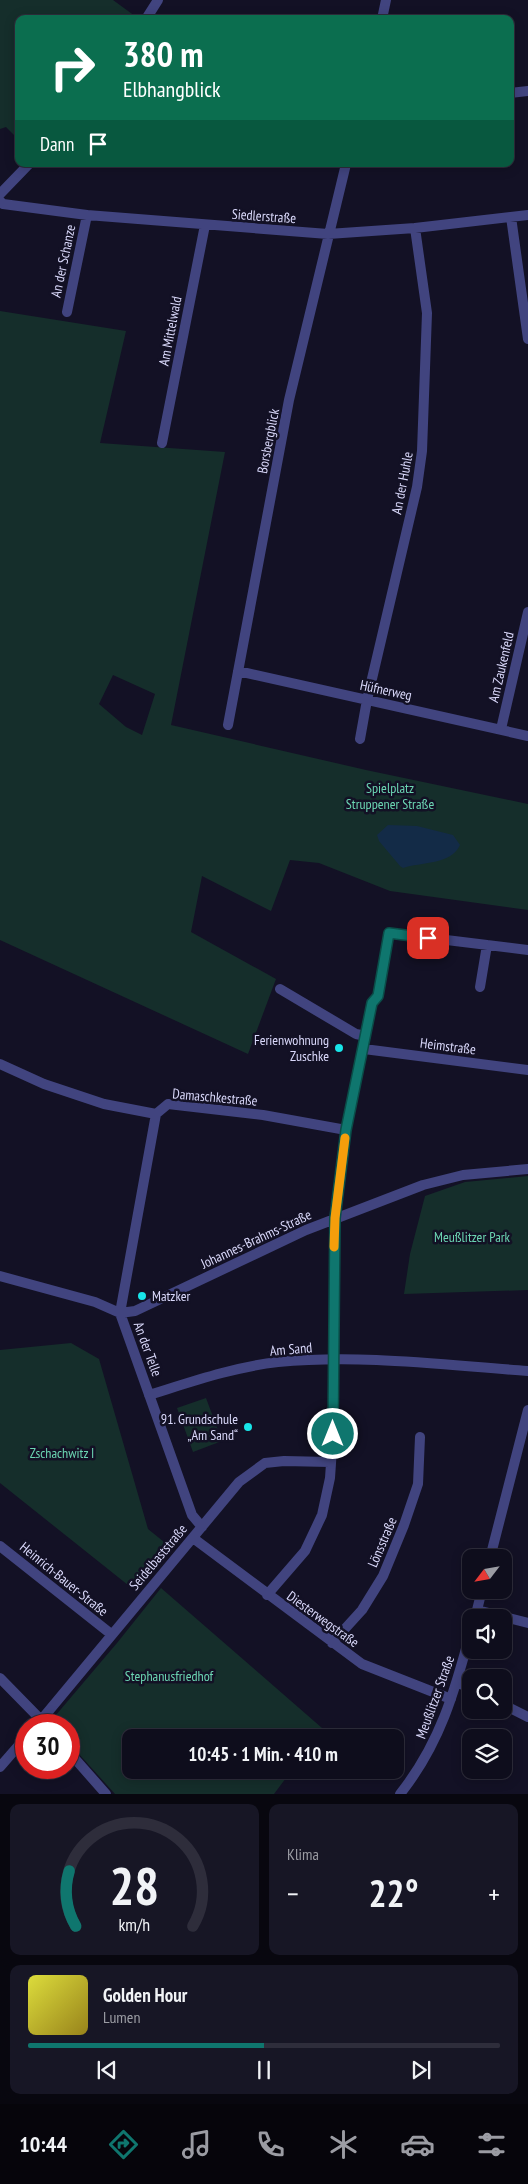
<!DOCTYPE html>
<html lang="de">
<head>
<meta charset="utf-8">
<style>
  :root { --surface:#0e0d1c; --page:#171625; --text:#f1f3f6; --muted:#9b9ca3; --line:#2e2d3b; --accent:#0f766e }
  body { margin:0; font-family:"PT Sans Narrow",sans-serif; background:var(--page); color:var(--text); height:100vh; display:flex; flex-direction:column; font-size:19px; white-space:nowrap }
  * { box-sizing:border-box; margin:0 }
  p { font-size:16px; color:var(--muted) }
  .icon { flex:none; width:28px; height:28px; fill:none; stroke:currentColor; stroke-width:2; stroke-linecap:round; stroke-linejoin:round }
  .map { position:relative; height:1794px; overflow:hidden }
  .drawer { display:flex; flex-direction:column; gap:10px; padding:10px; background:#08070f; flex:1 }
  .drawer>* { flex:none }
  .hud { position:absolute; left:15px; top:15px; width:499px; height:152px; border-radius:10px; box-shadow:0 2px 12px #0003,0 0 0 1px var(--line); background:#0b6e4f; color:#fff; overflow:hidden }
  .needle { width:32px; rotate:239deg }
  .fabs { position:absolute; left:462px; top:1549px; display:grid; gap:10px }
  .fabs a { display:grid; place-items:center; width:50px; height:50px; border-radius:10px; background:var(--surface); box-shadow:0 2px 12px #0003,0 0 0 1px var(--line); font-size:25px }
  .speed { position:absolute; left:15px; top:1714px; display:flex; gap:10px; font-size:25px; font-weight:700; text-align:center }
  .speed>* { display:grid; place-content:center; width:65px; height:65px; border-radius:50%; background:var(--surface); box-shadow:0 2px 12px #0003,0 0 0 1px var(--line); line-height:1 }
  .speed .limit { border:8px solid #d22; background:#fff; color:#111 }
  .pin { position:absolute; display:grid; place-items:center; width:42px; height:42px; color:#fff; margin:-21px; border-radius:10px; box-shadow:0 2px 8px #0006 }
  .me { position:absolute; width:55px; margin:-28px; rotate:0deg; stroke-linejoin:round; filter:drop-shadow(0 0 4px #0008) }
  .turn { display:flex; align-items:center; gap:18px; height:105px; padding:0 25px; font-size:22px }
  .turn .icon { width:65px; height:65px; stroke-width:2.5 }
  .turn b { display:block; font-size:35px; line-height:42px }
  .then { display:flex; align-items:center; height:48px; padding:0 25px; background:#0003; gap:10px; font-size:19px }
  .big { font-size:38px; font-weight:700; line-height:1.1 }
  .drawer .widget { flex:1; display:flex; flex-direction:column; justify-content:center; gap:8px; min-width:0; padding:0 18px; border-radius:10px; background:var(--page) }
  .drawer .dial { align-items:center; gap:0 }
  .dial svg { height:130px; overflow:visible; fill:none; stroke:var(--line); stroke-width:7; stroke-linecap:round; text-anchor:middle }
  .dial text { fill:var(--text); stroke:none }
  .song { display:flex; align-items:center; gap:15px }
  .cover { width:60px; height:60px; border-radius:8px; background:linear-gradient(135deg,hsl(60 70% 55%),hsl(50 70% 35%)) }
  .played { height:5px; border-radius:2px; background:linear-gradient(90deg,var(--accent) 50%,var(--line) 50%) }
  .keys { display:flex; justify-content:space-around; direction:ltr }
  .heat { display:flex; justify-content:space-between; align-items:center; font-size:28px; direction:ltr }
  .drawer .tiles { flex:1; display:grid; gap:10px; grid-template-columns:1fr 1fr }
  .widget:last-child { grid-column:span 2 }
  .trip { position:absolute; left:122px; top:1729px; width:282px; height:50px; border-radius:10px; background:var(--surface); box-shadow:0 2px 12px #0003,0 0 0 1px var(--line); font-weight:700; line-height:50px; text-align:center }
  .menu { display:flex; height:80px; justify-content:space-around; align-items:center; background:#06050b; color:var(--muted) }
  .menu .icon { width:35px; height:35px }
  .menu .current { color:var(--accent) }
  .menu b { font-size:22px; color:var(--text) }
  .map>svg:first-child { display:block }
</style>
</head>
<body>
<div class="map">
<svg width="528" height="1794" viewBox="0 0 528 1794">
  <rect width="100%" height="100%" fill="#131125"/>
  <path fill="#152e2b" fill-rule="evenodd" d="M 0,0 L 113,0 L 139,19 L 19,19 L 19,140 L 6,127 L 0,129 Z
    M 0,311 L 126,331 L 100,443 L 225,452 L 171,725 L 366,770 L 528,804 L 528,910 L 390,891 L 319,863 L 290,860 L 271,911 L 202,876 L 191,932 L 276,979 L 248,1054 L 0,940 ZM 113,675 L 155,694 L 142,735 L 126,727 L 99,704 Z
    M 528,1176 L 528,1290 L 404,1294 L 410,1254 L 425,1196 L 465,1182 Z
    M 71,1343 L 99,1359 L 148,1529 L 169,1546 L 133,1589 L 0,1483 L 0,1350 Z
    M 206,1398 L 222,1441 L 193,1452 L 177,1408 Z
    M 161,1588 L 322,1728 L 315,1737 L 131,1738 L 131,1770 L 292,1770 L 274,1794 L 115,1794 L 69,1743 L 69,1725 L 53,1725 L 50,1722 L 117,1643 Z"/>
  <path fill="#132b47" d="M 388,825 L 417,826 L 453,835 L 460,845 C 451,865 421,862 403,868 L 400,866 L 379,841 L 377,835 Z"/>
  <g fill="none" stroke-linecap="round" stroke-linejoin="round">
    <path stroke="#41447f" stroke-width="10" d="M 146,19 L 158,0
      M 382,19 L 386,0
      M 510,93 L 528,91
      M 0,194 L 29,164
      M 0,201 L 3,204 L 87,215 L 328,234 L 415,228 L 528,215
      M 511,217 L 528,339
      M 67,312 L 87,215
      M 162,443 L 205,225
      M 238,671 L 528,736
      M 228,725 L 289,400 L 346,164
      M 501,729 L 528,612
      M 360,739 L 367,700 L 417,487 L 422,451 L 427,313 L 415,228
      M 480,987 L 487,945
      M 280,989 L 356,1034 L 366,1036
      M 364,1049 L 528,1070
      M 0,1064 L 44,1084 L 104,1104 L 156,1114 L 168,1104 L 263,1115 L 346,1130
      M 156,1114 L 120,1313 L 192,1515 L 202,1527
      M 0,1276 L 95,1302 L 120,1313 L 135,1311 L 306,1230 L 423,1185 L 463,1175 L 528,1169
      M 149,1395 C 191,1382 234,1367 278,1362 C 362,1354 444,1365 528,1371
      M 193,1538 L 362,1664 L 451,1699
      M 0,1546 L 111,1634
      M 490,1558 L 528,1410
      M 267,1595 L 305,1551 L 322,1515 L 330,1478 L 333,1434 L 335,1218 L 346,1130 L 372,1003 L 378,996 L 389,933 L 528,950
      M 477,1610 L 528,1623
      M 475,1618 L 482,1590
      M 332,1643 L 362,1610 L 383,1576 L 404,1525 L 418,1484 L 420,1437
      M 0,1678 L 45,1724
      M 457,1682 L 471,1689
      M 504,1705 L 528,1717
      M 37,1725 L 239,1482 L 265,1463 L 284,1461 L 330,1462
      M 69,1752 L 106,1794
      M 0,1767 L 26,1737
      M 400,1794 C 440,1744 455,1691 471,1630"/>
  </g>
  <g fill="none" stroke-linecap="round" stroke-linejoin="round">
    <defs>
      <path id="route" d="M 333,1434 L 335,1218 L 346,1130 L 372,1003 L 378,996 L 389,933 L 428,938"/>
    </defs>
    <use href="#route" stroke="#0a4d48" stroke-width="12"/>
    <use href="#route" stroke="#0f766e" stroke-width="9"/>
    <path stroke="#f59e0b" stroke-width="9" d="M 334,1247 L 335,1218 L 345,1138"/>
  </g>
  <g fill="#18e5e9" stroke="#131125" stroke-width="2">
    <circle cx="339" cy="1048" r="5"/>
    <circle cx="142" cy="1296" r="5"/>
    <circle cx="248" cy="1427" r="5"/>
  </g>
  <g text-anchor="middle" stroke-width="5" stroke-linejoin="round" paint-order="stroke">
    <g font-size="14" fill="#dad9fb" stroke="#131125">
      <text transform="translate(264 216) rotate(4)" y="5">Siedlerstraße</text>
      <text transform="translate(63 261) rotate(-78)" y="5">An der Schanze</text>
      <text transform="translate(170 331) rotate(-79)" y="5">Am Mittelwald</text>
      <text transform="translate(268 441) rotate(-79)" y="5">Borsbergblick</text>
      <text transform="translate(402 483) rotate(-79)" y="5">An der Huhle</text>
      <text transform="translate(501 667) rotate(-77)" y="5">Am Zaukenfeld</text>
      <text transform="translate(386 690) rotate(12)" y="5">Hüfnerweg</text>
      <text transform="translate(448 1046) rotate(7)" y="5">Heimstraße</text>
      <text transform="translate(215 1097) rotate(5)" y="5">Damaschkestraße</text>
      <text transform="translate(256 1239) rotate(-25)" y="5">Johannes-Brahms-Straße</text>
      <text transform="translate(148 1349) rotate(70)" y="5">An der Telle</text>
      <text transform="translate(291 1349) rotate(-5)" y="5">Am Sand</text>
      <text transform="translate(382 1542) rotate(-67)" y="5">Lönsstraße</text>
      <text transform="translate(158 1557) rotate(-50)" y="5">Seidelbaststraße</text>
      <text transform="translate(64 1579) rotate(39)" y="5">Heinrich-Bauer-Straße</text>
      <text transform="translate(323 1619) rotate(36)" y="5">Diesterwegstraße</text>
      <text transform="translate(435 1697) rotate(-70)" y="5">Meußlitzer Straße</text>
    </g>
    <g font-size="14" fill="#6bd5b2" stroke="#131125">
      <text x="390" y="793">Spielplatz<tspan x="390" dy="16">Struppener Straße</tspan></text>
      <text x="472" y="1242">Meußlitzer Park</text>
      <text x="62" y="1458">Zschachwitz I</text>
      <text x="169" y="1681">Stephanusfriedhof</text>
    </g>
    <g font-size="14" fill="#dad9fb" stroke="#131125" text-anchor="end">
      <text x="329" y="1045">Ferienwohnung<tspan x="329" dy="16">Zuschke</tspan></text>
      <text x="152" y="1301" text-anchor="start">Matzker</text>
      <text x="238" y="1424">91. Grundschule<tspan x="238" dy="16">„Am Sand“</tspan></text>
    </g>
  </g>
</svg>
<div class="fabs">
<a><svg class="needle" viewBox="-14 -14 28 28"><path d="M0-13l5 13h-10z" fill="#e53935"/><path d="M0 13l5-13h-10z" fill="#9b9ca3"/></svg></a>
<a><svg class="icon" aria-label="sound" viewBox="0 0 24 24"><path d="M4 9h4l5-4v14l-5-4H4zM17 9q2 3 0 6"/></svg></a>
<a><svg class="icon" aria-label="search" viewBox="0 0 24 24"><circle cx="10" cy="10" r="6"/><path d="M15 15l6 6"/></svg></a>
<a><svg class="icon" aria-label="layers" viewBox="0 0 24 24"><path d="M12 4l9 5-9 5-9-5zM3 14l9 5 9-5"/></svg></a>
</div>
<div class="speed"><div class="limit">30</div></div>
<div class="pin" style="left:428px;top:938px;background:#d93025"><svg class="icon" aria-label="arrive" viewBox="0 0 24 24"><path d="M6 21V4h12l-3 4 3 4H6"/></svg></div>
<svg class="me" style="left:333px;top:1434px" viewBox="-20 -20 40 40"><circle r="17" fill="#0f766e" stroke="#fff" stroke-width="3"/><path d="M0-11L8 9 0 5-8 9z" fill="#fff"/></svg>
<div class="trip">10:45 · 1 Min. · 410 m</div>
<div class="hud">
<div class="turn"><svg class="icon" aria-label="right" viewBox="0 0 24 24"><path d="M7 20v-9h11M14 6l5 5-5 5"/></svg><div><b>380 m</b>Elbhangblick</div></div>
<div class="then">Dann<svg class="icon" aria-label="arrive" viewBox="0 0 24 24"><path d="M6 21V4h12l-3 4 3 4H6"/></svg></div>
</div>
</div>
<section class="drawer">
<div class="tiles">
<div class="widget dial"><svg viewBox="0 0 100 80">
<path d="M14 69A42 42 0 1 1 86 69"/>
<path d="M14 69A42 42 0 0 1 10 35" stroke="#0f766e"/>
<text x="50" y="56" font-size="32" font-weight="700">28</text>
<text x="50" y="72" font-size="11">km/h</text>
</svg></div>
<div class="widget"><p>Klima</p>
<div class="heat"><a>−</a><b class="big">22°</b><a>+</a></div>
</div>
<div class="widget">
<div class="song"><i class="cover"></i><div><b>Golden Hour</b><p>Lumen</p></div></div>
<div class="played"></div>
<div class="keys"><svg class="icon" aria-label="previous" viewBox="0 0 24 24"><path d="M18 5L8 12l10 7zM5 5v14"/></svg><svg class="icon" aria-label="pause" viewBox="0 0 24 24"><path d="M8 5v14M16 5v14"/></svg><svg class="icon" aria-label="next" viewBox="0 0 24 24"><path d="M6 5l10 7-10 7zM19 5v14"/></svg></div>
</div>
</div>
</section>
<nav class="menu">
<b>10:44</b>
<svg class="icon current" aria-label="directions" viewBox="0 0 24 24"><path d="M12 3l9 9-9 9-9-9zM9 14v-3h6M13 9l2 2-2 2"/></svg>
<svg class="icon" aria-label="music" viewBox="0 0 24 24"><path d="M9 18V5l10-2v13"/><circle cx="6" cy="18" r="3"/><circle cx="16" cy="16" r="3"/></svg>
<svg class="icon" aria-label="phone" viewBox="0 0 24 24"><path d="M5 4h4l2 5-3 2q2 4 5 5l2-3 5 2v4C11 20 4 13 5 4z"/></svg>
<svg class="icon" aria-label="climate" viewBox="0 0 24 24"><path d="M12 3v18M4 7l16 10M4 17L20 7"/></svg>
<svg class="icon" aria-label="car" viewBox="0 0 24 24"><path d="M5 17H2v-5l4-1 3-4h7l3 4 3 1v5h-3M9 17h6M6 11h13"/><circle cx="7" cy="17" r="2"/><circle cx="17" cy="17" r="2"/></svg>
<svg class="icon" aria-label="filters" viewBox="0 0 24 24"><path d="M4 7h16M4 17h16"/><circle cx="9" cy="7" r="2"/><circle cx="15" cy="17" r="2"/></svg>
</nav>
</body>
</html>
